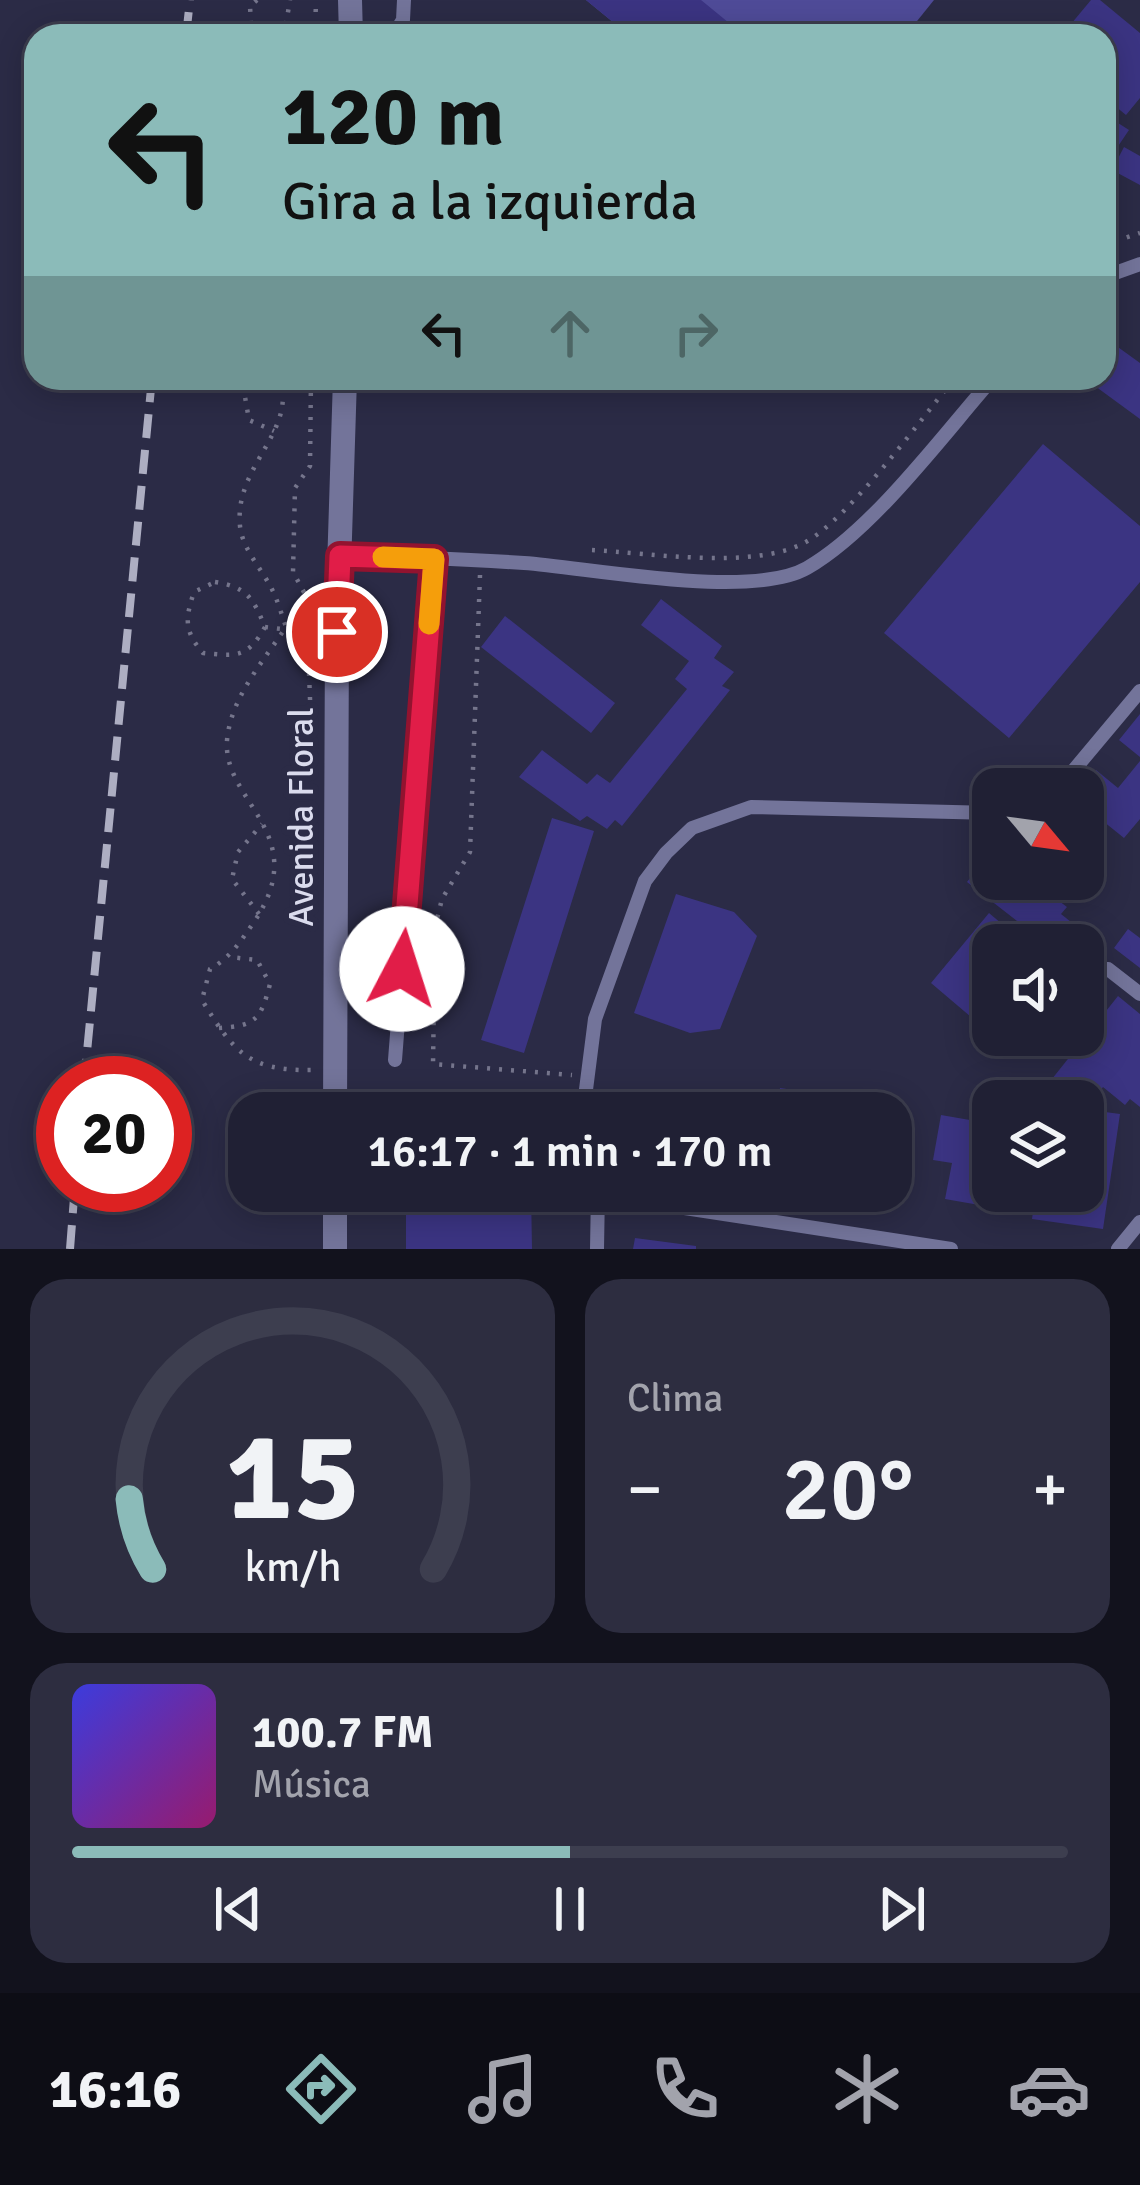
<!DOCTYPE html>
<html lang="es">
<head>
<meta charset="utf-8">
<style>
  :root { --surface:#202034; --page:#2d2d40; --text:#f1f3f6; --muted:#a2a3ac; --line:#3d3e4f; --accent:#8bbbb9 }
  body { margin:0; font-family:Signika,sans-serif; background:var(--page); color:var(--text); height:100vh; display:flex; flex-direction:column; font-size:45px; white-space:nowrap }
  * { box-sizing:border-box; margin:0 }
  p { font-size:39px; color:var(--muted) }
  .icon { flex:none; width:66px; height:66px; fill:none; stroke:currentColor; stroke-width:2; stroke-linecap:round; stroke-linejoin:round }
  .map { position:relative; height:1249px; overflow:hidden }
  .panel { display:flex; flex-direction:column; gap:30px; padding:30px; background:#12121d; flex:1 }
  .panel>* { flex:none }
  .top-card { position:absolute; left:24px; top:24px; width:1092px; height:366px; border-radius:36px; box-shadow:0 6px 30px #0003,0 0 0 3px var(--line); background:#8bbbb9; color:#111; overflow:hidden }
  .needle { width:78px; rotate:119deg }
  .tools { position:absolute; left:972px; top:768px; display:grid; gap:24px }
  .tools a { display:grid; place-items:center; width:132px; height:132px; border-radius:24px; background:var(--surface); box-shadow:0 6px 30px #0003,0 0 0 3px var(--line); font-size:60px }
  .speed { position:absolute; left:36px; top:1056px; display:flex; gap:24px; font-size:60px; font-weight:700; text-align:center }
  .speed>* { display:grid; place-content:center; width:156px; height:156px; border-radius:50%; background:var(--surface); box-shadow:0 6px 30px #0003,0 0 0 3px var(--line); line-height:1 }
  .speed .limit { border:18px solid #d22; background:#fff; color:#111 }
  .pin { position:absolute; display:grid; place-items:center; width:102px; height:102px; color:#fff; margin:-51px; border:6px solid #fff; border-radius:50%; box-shadow:0 3px 12px #0007 }
  .me { position:absolute; width:132px; margin:-66px; rotate:5deg; stroke-linejoin:round; filter:drop-shadow(0 0 9px #0008) }
  .turn { display:flex; align-items:center; gap:42px; height:252px; padding:0 60px; font-size:54px }
  .turn .icon { width:156px; height:156px; stroke-width:2.5 }
  .turn b { display:block; font-size:84px; line-height:102px }
  .lanes { display:flex; align-items:center; height:114px; padding:0 60px; background:#0003; justify-content:center; gap:60px; direction:ltr }
  .lanes .off { opacity:.35 }
  .big { font-size:90px; font-weight:600; line-height:1.1 }
  .panel .tile { flex:1; display:flex; flex-direction:column; justify-content:center; gap:18px; min-width:0; padding:0 42px; border-radius:36px; background:var(--page) }
  .panel .dial { align-items:center; gap:0 }
  .dial svg { height:312px; overflow:visible; fill:none; stroke:var(--line); stroke-width:7; stroke-linecap:round; text-anchor:middle }
  .dial text { fill:var(--text); stroke:none }
  .song { display:flex; align-items:center; gap:36px }
  .cover { width:144px; height:144px; border-radius:18px; background:linear-gradient(135deg,hsl(240 70% 55%),hsl(320 70% 35%)) }
  .played { height:12px; border-radius:6px; background:linear-gradient(90deg,var(--accent) 50%,var(--line) 50%) }
  .keys { display:flex; justify-content:space-around; direction:ltr }
  .heat { display:flex; justify-content:space-between; align-items:center; font-size:66px; direction:ltr }
  .panel .tiles { flex:1; display:grid; gap:30px; grid-template-columns:1fr 1fr }
  .tile:last-child { grid-column:span 2 }
  .trip { position:absolute; left:228px; top:1092px; width:684px; height:120px; border-radius:36px; background:var(--surface); box-shadow:0 6px 30px #0003,0 0 0 3px var(--line); font-weight:600; line-height:120px; text-align:center }
  .menu { display:flex; height:192px; justify-content:space-around; align-items:center; background:#0d0d15; color:var(--muted) }
  .menu .icon { width:84px; height:84px }
  .menu .selected { color:var(--accent) }
  .menu b { font-size:54px; color:var(--text) }
  .map>svg:first-child { display:block }
</style>
</head>
<body>
<div class="map">
<svg width="1140" height="1249" viewBox="0 0 1140 1249">
  <rect width="100%" height="100%" fill="#2b2b46"/>
  <path fill="#4f4b98" d="M 586,0 L 934,0 L 905,36 L 630,36 Z"/>
  <path fill="#3b3482" d="M 586,0 L 701,0 L 745,36 L 630,36 Z
    M 1091,0 L 1100,0 L 1140,33 L 1140,98 L 1126,115 L 1104,97 L 1104,36 L 1061,36 Z
    M 1104,114 L 1129,130 L 1104,167 Z
    M 1124,147 L 1140,156 L 1140,185 L 1112,170 Z
    M 1104,337 L 1140,363 L 1140,419 L 1084,378 L 1104,378 Z
    M 1043,444 L 1140,526 L 1140,582 L 1009,738 L 884,633 Z
    M 661,599 L 722,646 L 714,658 L 734,672 L 722,686 L 730,690 L 622,826 L 615,820 L 607,829 L 587,816 L 580,821 L 519,777 L 542,750 L 587,784 L 597,774 L 610,783 L 687,689 L 675,679 L 689,661 L 641,625 Z
    M 505,616 L 615,703 L 591,733 L 481,647 Z
    M 1140,714 L 1140,757 L 1119,740 Z
    M 1140,761 L 1140,819 L 1124,838 L 1083,805 L 1081,789 L 1096,770 L 1118,788 Z
    M 552,818 L 594,831 L 524,1053 L 481,1040 Z
    M 987,856 L 993,860 L 993,879 L 1030,879 L 1067,907 L 1061,914 L 1081,930 L 1070,945 L 1048,945 L 967,882 Z
    M 676,894 L 734,912 L 757,936 L 720,1029 L 690,1033 L 634,1013 Z
    M 989,913 L 1027,945 L 993,945 L 993,1017 L 984,1028 L 931,983 Z
    M 1128,929 L 1140,938 L 1140,968 L 1114,948 Z
    M 1118,996 L 1140,1014 L 1140,1107 L 1130,1099 L 1125,1105 L 1103,1087 L 1095,1098 L 1083,1088 L 1075,1098 L 1062,1088 L 1059,1092 L 1048,1084 Z
    M 780,1088 L 867,1101 L 866,1113 L 776,1113 Z
    M 1083,1109 L 1120,1114 L 1103,1229 L 1032,1219 L 1036,1191 L 1083,1191 Z
    M 941,1115 L 993,1124 L 993,1191 L 1005,1191 L 1002,1209 L 945,1199 L 952,1163 L 933,1160 Z
    M 406,1191 L 531,1191 L 532,1249 L 406,1249 Z
    M 635,1238 L 696,1246 L 696,1249 L 633,1249 Z"/>
  <g fill="none" stroke-linecap="round" stroke-linejoin="round">
    <path stroke="#75758c" stroke-width="4.5" stroke-dasharray="3 9" stroke-linecap="butt" d="M 257,0 L 250,6 L 251,24 L 264,36
      M 284,36 L 290,0
      M 315,36 L 316,0
      M 1104,245 L 1140,233
      M 255,378 L 244,391 L 249,420 L 274,431
      M 280,378 C 297,433 234,465 240,526 C 242,547 259,566 269,584 C 277,597 281,613 286,627 C 265,659 234,694 228,733 C 215,800 316,830 254,922 C 240,942 231,957 210,969 L 202,1000 C 233,1051 248,1071 311,1070
      M 592,550 C 651,553 752,570 804,543 C 849,519 920,420 955,378
      M 480,575 L 470,852 L 442,899 L 435,927 L 433,1064 L 572,1075
      M 215,582 C 247,587 253,598 265,627 C 247,659 236,656 203,653 C 184,631 185,619 194,592 Z
      M 265,627 L 306,632
      M 311,724 L 306,596 L 293,572 L 295,488 L 310,466 L 311,378
      M 259,914 L 232,879 L 238,852 L 262,824
      M 219,1028 C 257,1026 261,1018 270,984 L 257,960 L 230,957"/>
    <path stroke="#73749a" stroke-width="14" d="M 393,36 L 403,20 L 404,0
      M 1104,277 L 1140,264
      M 340,556 C 402,557 463,559 524,563 C 592,568 751,600 807,568 C 873,530 942,436 993,378
      M 1058,789 L 1140,691
      M 1108,969 L 1140,994
      M 395,1060 L 434,559
      M 583,1113 L 595,1019 L 645,881 L 666,853 L 692,828 L 751,807 L 993,813
      M 600,1202 L 665,1205 L 951,1249
      M 597,1249 L 598,1191
      M 1118,1249 L 1140,1222"/>
    <path stroke="#73749a" stroke-width="24" d="M 350,0 L 351,36
      M 335,1113 L 337,632 L 345,378
      M 335,1249 L 335,1191"/>
    <path stroke="#adaec2" stroke-width="8" stroke-dasharray="24 12" stroke-linecap="butt" d="M 186,36 L 190,0
      M 84,1083 L 152,378
      M 70,1249 L 75,1185"/>
  </g>
  <g fill="none" stroke-linecap="round" stroke-linejoin="round">
    <defs>
      <path id="route" d="M 337,632 L 340,556 L 434,559 L 402,969"/>
    </defs>
    <use href="#route" stroke="#92132f" stroke-width="30"/>
    <use href="#route" stroke="#e11d48" stroke-width="21"/>
    <path stroke="#f59e0b" stroke-width="21" d="M 383,557 L 434,559 L 429,624"/>
  </g>
  <g text-anchor="middle" stroke-width="12" stroke-linejoin="round" paint-order="stroke">
    <g font-size="36" fill="#dadbed" stroke="#2b2b46">
      <text transform="translate(300 817) rotate(-90)" y="13">Avenida Floral</text>
    </g>
  </g>
</svg>
<div class="tools">
<a><svg class="needle" viewBox="-14 -14 28 28"><path d="M0-13l5 13h-10z" fill="#e53935"/><path d="M0 13l5-13h-10z" fill="#a2a3ac"/></svg></a>
<a><svg class="icon" aria-label="sound" viewBox="0 0 24 24"><path d="M4 9h4l5-4v14l-5-4H4zM17 9q2 3 0 6"/></svg></a>
<a><svg class="icon" aria-label="layers" viewBox="0 0 24 24"><path d="M12 4l9 5-9 5-9-5zM3 14l9 5 9-5"/></svg></a>
</div>
<div class="speed"><div class="limit">20</div></div>
<div class="pin" style="left:337px;top:632px;background:#d93025"><svg class="icon" aria-label="arrive" viewBox="0 0 24 24"><path d="M6 21V4h12l-3 4 3 4H6"/></svg></div>
<svg class="me" style="left:402px;top:969px" viewBox="-20 -20 40 40"><circle r="19" fill="#fff"/><path d="M0-13L10 11 0 6-10 11z" fill="#e11d48"/></svg>
<div class="trip">16:17 · 1 min · 170 m</div>
<div class="top-card">
<div class="turn"><svg class="icon" aria-label="left" viewBox="0 0 24 24"><path d="M17 20v-9H6M10 6l-5 5 5 5"/></svg><div><b>120 m</b>Gira a la izquierda</div></div>
<div class="lanes"><svg class="icon" aria-label="left" viewBox="0 0 24 24"><path d="M17 20v-9H6M10 6l-5 5 5 5"/></svg><svg class="icon off" aria-label="ahead" viewBox="0 0 24 24"><path d="M12 20V5M6 11l6-6 6 6"/></svg><svg class="icon off" aria-label="right" viewBox="0 0 24 24"><path d="M7 20v-9h11M14 6l5 5-5 5"/></svg></div>
</div>
</div>
<section class="panel">
<div class="tiles">
<div class="tile dial"><svg viewBox="0 0 100 80">
<path d="M14 69A42 42 0 1 1 86 69"/>
<path d="M14 69A42 42 0 0 1 8 51" stroke="#8bbbb9"/>
<text x="50" y="56" font-size="32" font-weight="700">15</text>
<text x="50" y="72" font-size="11">km/h</text>
</svg></div>
<div class="tile"><p>Clima</p>
<div class="heat"><a>−</a><b class="big">20°</b><a>+</a></div>
</div>
<div class="tile">
<div class="song"><i class="cover"></i><div><b>100.7 FM</b><p>Música</p></div></div>
<div class="played"></div>
<div class="keys"><svg class="icon" aria-label="previous" viewBox="0 0 24 24"><path d="M18 5L8 12l10 7zM5 5v14"/></svg><svg class="icon" aria-label="pause" viewBox="0 0 24 24"><path d="M8 5v14M16 5v14"/></svg><svg class="icon" aria-label="next" viewBox="0 0 24 24"><path d="M6 5l10 7-10 7zM19 5v14"/></svg></div>
</div>
</div>
</section>
<nav class="menu">
<b>16:16</b>
<svg class="icon selected" aria-label="directions" viewBox="0 0 24 24"><path d="M12 3l9 9-9 9-9-9zM9 14v-3h6M13 9l2 2-2 2"/></svg>
<svg class="icon" aria-label="music" viewBox="0 0 24 24"><path d="M9 18V5l10-2v13"/><circle cx="6" cy="18" r="3"/><circle cx="16" cy="16" r="3"/></svg>
<svg class="icon" aria-label="phone" viewBox="0 0 24 24"><path d="M5 4h4l2 5-3 2q2 4 5 5l2-3 5 2v4C11 20 4 13 5 4z"/></svg>
<svg class="icon" aria-label="climate" viewBox="0 0 24 24"><path d="M12 3v18M4 7l16 10M4 17L20 7"/></svg>
<svg class="icon" aria-label="car" viewBox="0 0 24 24"><path d="M5 17H2v-5l4-1 3-4h7l3 4 3 1v5h-3M9 17h6M6 11h13"/><circle cx="7" cy="17" r="2"/><circle cx="17" cy="17" r="2"/></svg>
</nav>
</body>
</html>
